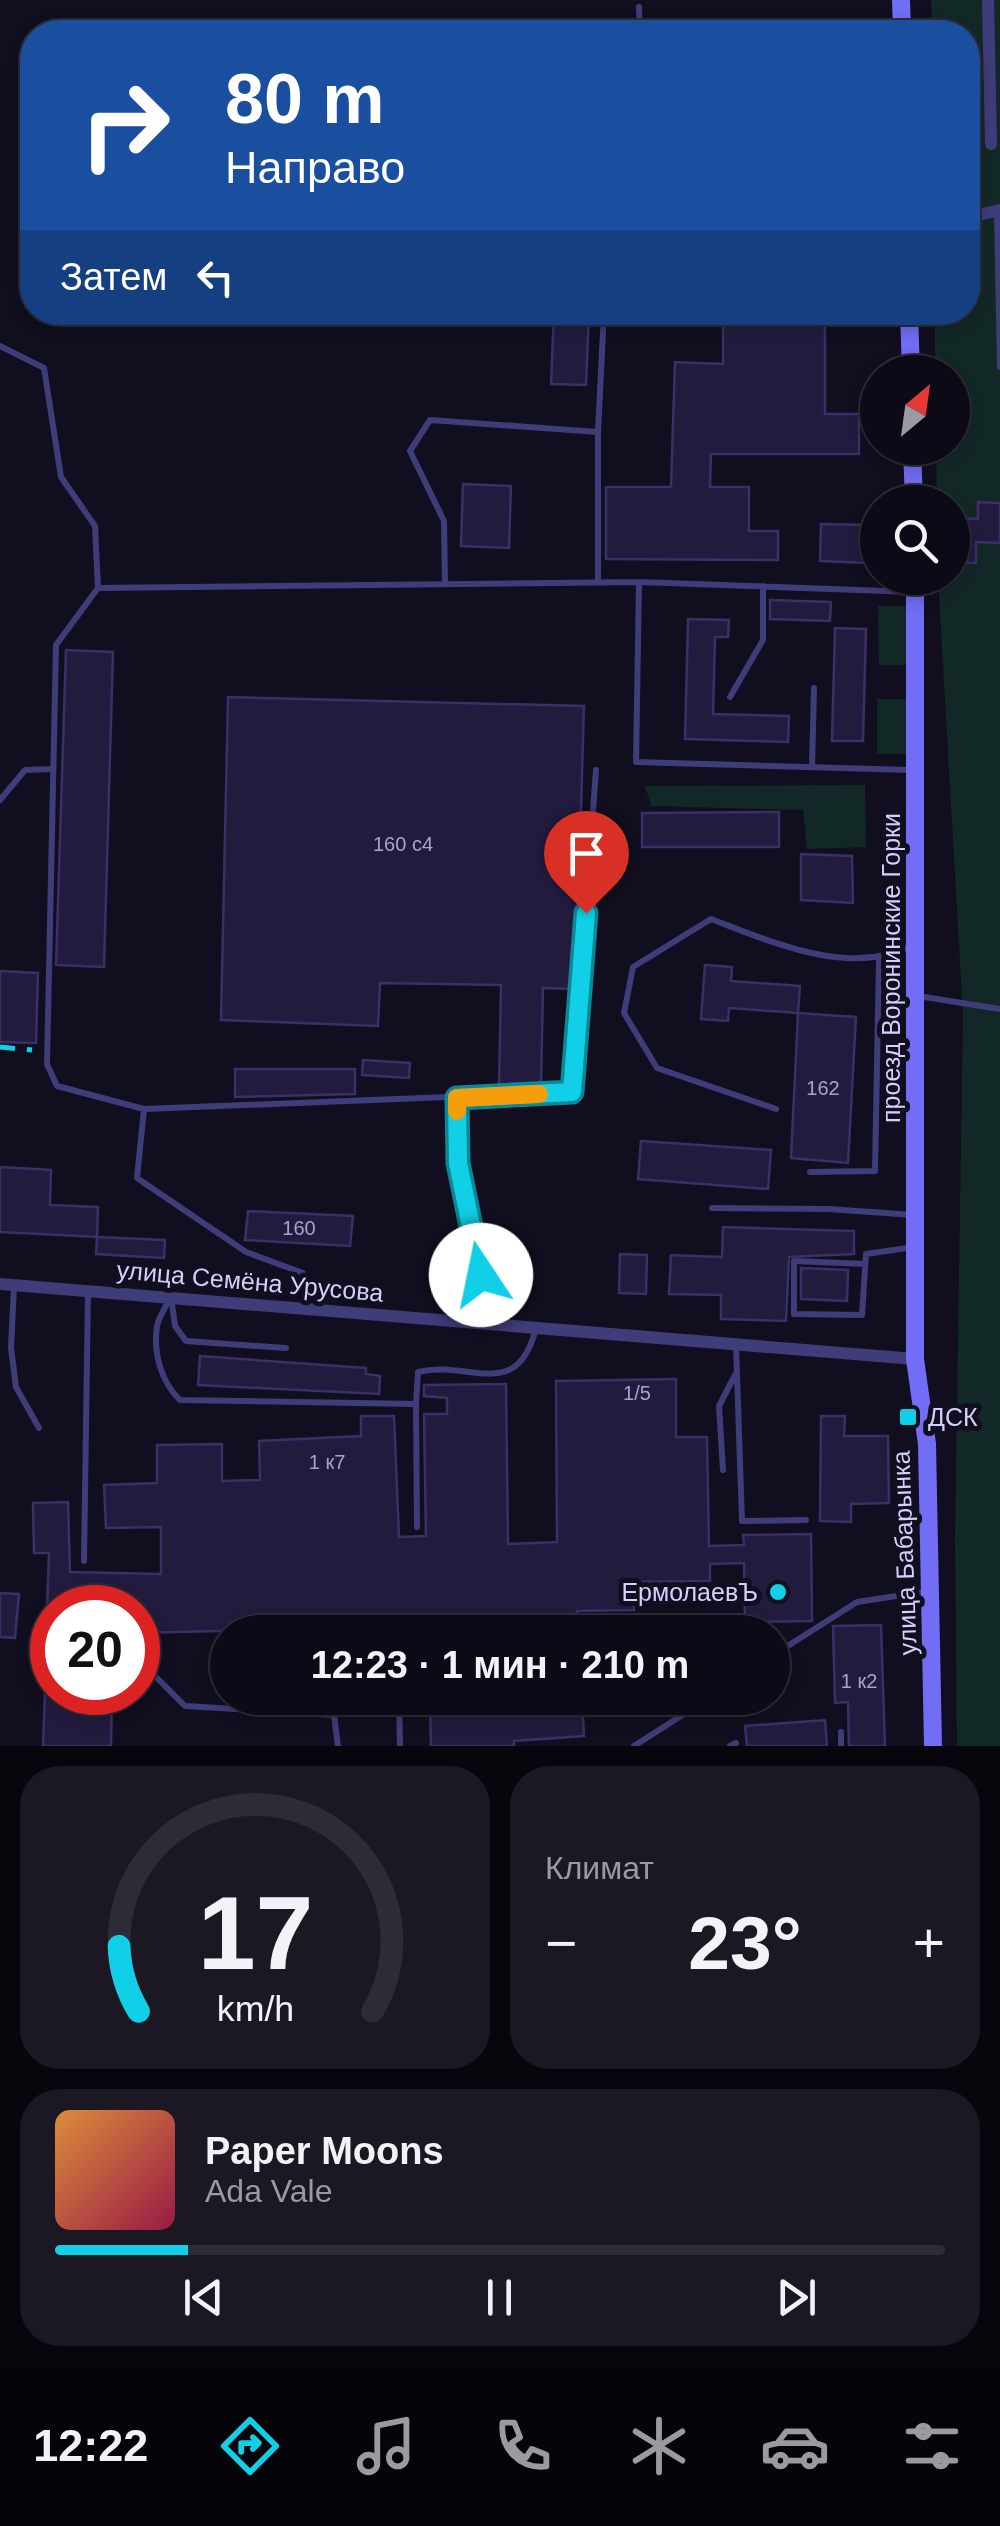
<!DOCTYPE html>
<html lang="ru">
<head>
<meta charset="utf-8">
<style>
  :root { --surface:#0d0a17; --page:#1b1824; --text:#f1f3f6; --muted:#9a9aa1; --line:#2d2b36; --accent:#11cfe6 }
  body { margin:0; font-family:Arial,sans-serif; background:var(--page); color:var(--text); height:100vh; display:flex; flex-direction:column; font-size:38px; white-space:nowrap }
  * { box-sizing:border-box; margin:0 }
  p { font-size:32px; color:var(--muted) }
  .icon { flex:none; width:55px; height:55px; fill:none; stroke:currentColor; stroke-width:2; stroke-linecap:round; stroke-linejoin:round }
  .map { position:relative; height:1746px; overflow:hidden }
  .sheet { display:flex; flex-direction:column; gap:20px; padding:20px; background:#07060d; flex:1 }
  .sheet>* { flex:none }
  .guide { position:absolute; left:20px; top:20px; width:960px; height:305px; border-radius:40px; box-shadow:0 5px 15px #0003,0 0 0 2px var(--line); background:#1a4fa0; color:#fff; overflow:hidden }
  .needle { width:65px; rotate:29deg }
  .fabs { position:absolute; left:860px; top:355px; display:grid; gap:20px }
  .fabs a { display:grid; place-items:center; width:110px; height:110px; border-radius:50%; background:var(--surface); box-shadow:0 5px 15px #0003,0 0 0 2px var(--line); font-size:50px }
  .speed { position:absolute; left:30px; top:1585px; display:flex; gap:20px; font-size:50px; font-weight:700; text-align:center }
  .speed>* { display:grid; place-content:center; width:130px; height:130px; border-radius:50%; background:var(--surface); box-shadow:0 5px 15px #0003,0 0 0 2px var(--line); line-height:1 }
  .speed .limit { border:15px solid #d22; background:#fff; color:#111 }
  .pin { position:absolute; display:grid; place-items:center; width:85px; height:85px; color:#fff; margin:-102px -42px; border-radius:50% 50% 50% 0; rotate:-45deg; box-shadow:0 0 10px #0007 }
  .pin .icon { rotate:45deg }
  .me { position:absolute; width:110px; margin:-55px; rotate:349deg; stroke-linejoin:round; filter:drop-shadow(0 0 8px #0008) }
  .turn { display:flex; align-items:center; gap:35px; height:210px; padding:0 40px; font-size:45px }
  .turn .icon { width:130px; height:130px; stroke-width:2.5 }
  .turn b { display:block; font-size:70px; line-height:85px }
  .then { display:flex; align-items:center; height:95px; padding:0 40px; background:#0003; gap:20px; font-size:38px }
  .big { font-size:75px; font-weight:700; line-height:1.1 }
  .sheet .tile { flex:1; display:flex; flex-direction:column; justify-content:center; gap:15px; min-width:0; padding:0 35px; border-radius:40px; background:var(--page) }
  .sheet .dial { align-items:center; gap:0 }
  .dial svg { height:260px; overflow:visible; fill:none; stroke:var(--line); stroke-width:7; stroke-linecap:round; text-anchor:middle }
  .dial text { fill:var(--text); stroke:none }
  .song { display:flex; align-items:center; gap:30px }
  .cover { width:120px; height:120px; border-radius:15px; background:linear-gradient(135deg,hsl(30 70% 55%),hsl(340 70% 35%)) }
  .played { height:10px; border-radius:5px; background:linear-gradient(90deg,var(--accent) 15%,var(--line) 15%) }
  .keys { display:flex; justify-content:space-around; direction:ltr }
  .heat { display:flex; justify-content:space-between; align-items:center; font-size:55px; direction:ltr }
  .sheet .tiles { flex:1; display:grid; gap:20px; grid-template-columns:1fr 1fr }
  .tile:last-child { grid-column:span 2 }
  .trip { position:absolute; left:210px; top:1615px; width:580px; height:100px; border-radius:50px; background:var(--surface); box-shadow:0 5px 15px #0003,0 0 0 2px var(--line); font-weight:700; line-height:100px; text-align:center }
  .menu { display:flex; height:160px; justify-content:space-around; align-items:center; background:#050409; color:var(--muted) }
  .menu .icon { width:70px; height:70px }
  .menu .active { color:var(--accent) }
  .menu b { font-size:45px; color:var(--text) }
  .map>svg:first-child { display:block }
</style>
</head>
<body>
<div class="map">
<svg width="1000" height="1746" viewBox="0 0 1000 1746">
  <rect width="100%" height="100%" fill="#110e1f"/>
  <path fill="#122827" d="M 931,0 L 1000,0 L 1000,1746 L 957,1746 L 955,1538 L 963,1014 L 938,578 L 952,578 L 952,502 L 937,502 L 936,448 L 952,448 L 952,372 L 935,372 L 935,313 L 968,312 L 968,32 L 932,32 Z
    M 878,606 L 908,606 L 909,665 L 879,665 Z
    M 877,699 L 909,699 L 909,754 L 877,754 Z
    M 865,785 L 866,847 L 807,849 L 803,810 L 651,806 L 645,786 Z"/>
  <path fill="#231b3e" stroke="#3b2f68" stroke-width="2.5" d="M 554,312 L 589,312 L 586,385 L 551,384 Z
    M 723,312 L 825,312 L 825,414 L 859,414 L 859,454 L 711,454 L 710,487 L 749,487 L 749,531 L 778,531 L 778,560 L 606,559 L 606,487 L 671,487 L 675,362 L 723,364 Z
    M 463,484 L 511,486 L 509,548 L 461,546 Z
    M 978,502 L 1000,503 L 1000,543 L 976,542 L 976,563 L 952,563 L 952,518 L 978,519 Z
    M 821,524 L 869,525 L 868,563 L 820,561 Z
    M 770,600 L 831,602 L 830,621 L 770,619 Z
    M 688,619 L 729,620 L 728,637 L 715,637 L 713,714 L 789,716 L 788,742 L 685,739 Z
    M 835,628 L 866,629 L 863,741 L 832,741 Z
    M 66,650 L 113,652 L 104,967 L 56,965 Z
    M 228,697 L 584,706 L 578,914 L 573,989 L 543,988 L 541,1086 L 499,1086 L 501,985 L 380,983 L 378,1026 L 221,1020 Z
    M 779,812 L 779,847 L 642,847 L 642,813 Z
    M 801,854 L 852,856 L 853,903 L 801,900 Z
    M 705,965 L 732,967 L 731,981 L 800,986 L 798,1013 L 729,1008 L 728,1021 L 701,1019 Z
    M 0,971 L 38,973 L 36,1043 L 0,1042 Z
    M 798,1013 L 856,1017 L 848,1163 L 791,1158 Z
    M 363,1060 L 410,1063 L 409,1078 L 362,1075 Z
    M 235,1069 L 355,1069 L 355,1094 L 235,1097 Z
    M 641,1141 L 771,1150 L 768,1189 L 638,1179 Z
    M 0,1167 L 51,1170 L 50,1205 L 98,1207 L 97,1237 L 0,1232 Z
    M 248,1211 L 353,1216 L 350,1246 L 245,1240 Z
    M 723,1227 L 854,1231 L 854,1254 L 789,1257 L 786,1321 L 721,1319 L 721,1295 L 669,1294 L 671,1255 L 722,1257 Z
    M 97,1237 L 165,1240 L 164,1258 L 96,1254 Z
    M 620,1254 L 647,1255 L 646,1294 L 619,1293 Z
    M 801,1268 L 848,1270 L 847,1301 L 801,1299 Z
    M 200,1356 L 366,1368 L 366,1374 L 380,1376 L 379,1394 L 198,1385 Z
    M 676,1379 L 676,1437 L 707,1437 L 709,1546 L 744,1545 L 743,1535 L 811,1534 L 812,1621 L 745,1622 L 744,1563 L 710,1564 L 710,1581 L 634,1582 L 634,1610 L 577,1611 L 579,1632 L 429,1632 L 429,1626 L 379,1627 L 379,1632 L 294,1632 L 294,1629 L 138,1633 L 138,1608 L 47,1608 L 49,1553 L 34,1553 L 33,1503 L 68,1502 L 70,1572 L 161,1574 L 161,1527 L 106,1528 L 104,1485 L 157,1483 L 157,1445 L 222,1444 L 222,1481 L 260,1480 L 259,1441 L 361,1436 L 361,1416 L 394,1416 L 399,1537 L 426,1536 L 424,1414 L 447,1414 L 447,1398 L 424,1396 L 424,1385 L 506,1384 L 508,1544 L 557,1542 L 556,1381 Z
    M 821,1416 L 845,1416 L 844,1436 L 888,1436 L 889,1503 L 851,1504 L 851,1522 L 820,1521 Z
    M 0,1593 L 19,1594 L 15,1638 L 0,1637 Z
    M 881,1625 L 885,1746 L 849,1746 L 848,1702 L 835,1703 L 833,1626 Z
    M 45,1692 L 112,1692 L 111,1746 L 43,1746 Z
    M 430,1698 L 582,1698 L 584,1736 L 514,1741 L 514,1746 L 431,1746 Z
    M 825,1720 L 827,1746 L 747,1746 L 745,1726 Z"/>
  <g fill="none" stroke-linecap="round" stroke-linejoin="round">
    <path stroke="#3f3c7a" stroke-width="6" d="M 639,7 L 640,32
      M 997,212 L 1000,367
      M 0,346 L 44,368 L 61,477 L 95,526 L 98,588 L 56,645 L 47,1064 L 57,1086 L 144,1109 L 572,1092 L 596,770
      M 598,432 L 604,312
      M 639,582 L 636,762 L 910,770
      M 445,584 L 444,521 L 410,451 L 430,420 L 598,432 L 598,583
      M 98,588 L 639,582 L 914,592
      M 730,697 L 763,640 L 763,586
      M 812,767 L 814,688
      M 0,800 L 25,770 L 53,769
      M 918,996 L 1000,1009
      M 457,1098 L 458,1163 L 492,1322
      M 144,1109 L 137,1178 L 246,1252 L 303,1273 L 320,1308
      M 776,1109 L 657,1068 L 624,1013 L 633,967 L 711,919 C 772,942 848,977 911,946
      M 810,1172 L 875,1171 L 879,959
      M 712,1208 L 828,1209 L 914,1215
      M 865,1264 L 794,1261 L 794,1314 L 862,1315 L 866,1254 L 914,1247
      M 14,1286 L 11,1348 L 16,1387 L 39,1428
      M 736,1345 L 742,1521 L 806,1520
      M 286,1348 L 186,1341 L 175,1326 L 171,1296 C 167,1305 159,1316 157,1326 C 153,1352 161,1382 180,1400 L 416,1404 L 418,1372 C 469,1359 517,1404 536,1328
      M 416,1404 L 417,1527
      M 723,1470 L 719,1406 L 735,1375
      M 84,1561 L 88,1292
      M 772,1656 L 857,1602 L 929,1591
      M 138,1659 L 185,1706 L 334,1715 L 338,1746
      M 399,1698 L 400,1746
      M 841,1732 L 841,1746
      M 634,1746 L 709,1698
      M 730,1746 L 736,1743"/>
    <path stroke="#3f3c7a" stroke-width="12" d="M 988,0 L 991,144
      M 968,217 L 1000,210
      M 0,1284 L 915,1359"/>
    <path stroke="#716df4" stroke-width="18" d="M 901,0 L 902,32
      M 909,312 L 911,372
      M 912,448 L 914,502
      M 915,578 L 915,1359 L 927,1444 L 933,1746"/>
    <path stroke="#11cfe6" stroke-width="5" stroke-dasharray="15 12" stroke-linecap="butt" d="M 0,1047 L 32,1050"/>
  </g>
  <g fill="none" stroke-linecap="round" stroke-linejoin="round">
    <defs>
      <path id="route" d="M 481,1275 L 458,1163 L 457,1098 L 572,1092 L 586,913"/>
    </defs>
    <use href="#route" stroke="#0b8796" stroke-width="25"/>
    <use href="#route" stroke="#11cfe6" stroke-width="18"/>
    <path stroke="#f59e0b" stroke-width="18" d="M 457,1111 L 457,1098 L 539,1094"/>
  </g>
  <g fill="#11cfe6" stroke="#110e1f" stroke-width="4">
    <rect x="898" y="1407" width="20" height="20" rx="5"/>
    <circle cx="778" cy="1592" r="10"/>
  </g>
  <g text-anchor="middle" stroke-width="10" stroke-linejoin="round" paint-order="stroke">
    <g font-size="20" fill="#a8a2cc">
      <text x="403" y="851">160 с4</text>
      <text x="823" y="1095">162</text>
      <text x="299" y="1235">160</text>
      <text x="637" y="1400">1/5</text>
      <text x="327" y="1469">1 к7</text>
      <text x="859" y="1688">1 к2</text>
    </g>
    <g font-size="25" fill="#d4cffb" stroke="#110e1f">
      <text transform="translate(891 968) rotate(-90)" y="9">проезд Воронинские Горки</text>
      <text transform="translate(250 1281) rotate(5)" y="9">улица Семёна Урусова</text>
      <text transform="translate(904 1553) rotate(-92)" y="9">улица Бабарынка</text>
    </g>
    <g font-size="25" fill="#d4cffb" stroke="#110e1f" text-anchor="start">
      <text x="928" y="1426">ДСК</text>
      <text x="758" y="1601" text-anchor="end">ЕрмолаевЪ</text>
    </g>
  </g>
</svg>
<div class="fabs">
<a><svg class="needle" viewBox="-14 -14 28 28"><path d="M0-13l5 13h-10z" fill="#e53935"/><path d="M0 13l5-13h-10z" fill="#9a9aa1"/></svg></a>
<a><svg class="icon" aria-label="search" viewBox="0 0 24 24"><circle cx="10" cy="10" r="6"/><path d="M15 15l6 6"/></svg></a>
</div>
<div class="speed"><div class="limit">20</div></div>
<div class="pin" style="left:586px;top:913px;background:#d93025"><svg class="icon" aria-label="arrive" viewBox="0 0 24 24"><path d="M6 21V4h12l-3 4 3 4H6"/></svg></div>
<svg class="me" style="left:481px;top:1275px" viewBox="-20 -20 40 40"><circle r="19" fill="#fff"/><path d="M0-13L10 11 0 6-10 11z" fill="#11cfe6"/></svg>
<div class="trip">12:23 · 1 мин · 210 m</div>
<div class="guide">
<div class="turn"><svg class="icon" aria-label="right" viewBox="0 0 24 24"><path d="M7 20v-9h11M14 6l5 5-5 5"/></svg><div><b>80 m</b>Направо</div></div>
<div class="then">Затем<svg class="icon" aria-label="left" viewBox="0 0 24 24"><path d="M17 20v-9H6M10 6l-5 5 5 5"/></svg></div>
</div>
</div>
<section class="sheet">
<div class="tiles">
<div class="tile dial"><svg viewBox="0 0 100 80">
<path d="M14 69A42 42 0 1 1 86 69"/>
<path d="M14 69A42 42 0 0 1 8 49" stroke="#11cfe6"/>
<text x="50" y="56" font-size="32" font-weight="700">17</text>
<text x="50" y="72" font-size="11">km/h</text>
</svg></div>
<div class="tile"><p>Климат</p>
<div class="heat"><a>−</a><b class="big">23°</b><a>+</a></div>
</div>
<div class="tile">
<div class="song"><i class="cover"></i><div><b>Paper Moons</b><p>Ada Vale</p></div></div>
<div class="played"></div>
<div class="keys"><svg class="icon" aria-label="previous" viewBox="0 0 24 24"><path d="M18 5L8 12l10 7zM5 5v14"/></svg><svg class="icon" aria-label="pause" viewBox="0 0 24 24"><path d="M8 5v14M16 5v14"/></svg><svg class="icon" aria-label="next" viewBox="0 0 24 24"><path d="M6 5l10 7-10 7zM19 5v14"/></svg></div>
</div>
</div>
</section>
<nav class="menu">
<b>12:22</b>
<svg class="icon active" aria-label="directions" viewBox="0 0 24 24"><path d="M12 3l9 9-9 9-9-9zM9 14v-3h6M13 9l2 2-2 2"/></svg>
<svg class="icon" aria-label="music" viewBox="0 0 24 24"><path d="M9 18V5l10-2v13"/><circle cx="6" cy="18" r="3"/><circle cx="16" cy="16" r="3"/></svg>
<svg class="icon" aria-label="phone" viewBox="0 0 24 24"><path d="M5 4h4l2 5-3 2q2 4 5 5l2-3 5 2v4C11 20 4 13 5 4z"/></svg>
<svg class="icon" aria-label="climate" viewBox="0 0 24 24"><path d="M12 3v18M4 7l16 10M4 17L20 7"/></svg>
<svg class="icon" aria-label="car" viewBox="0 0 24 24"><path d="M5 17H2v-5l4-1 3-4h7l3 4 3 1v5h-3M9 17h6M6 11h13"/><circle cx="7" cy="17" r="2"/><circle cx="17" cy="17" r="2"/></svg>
<svg class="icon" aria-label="filters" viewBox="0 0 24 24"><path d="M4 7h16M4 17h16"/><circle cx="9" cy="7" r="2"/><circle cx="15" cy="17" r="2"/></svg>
</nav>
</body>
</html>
